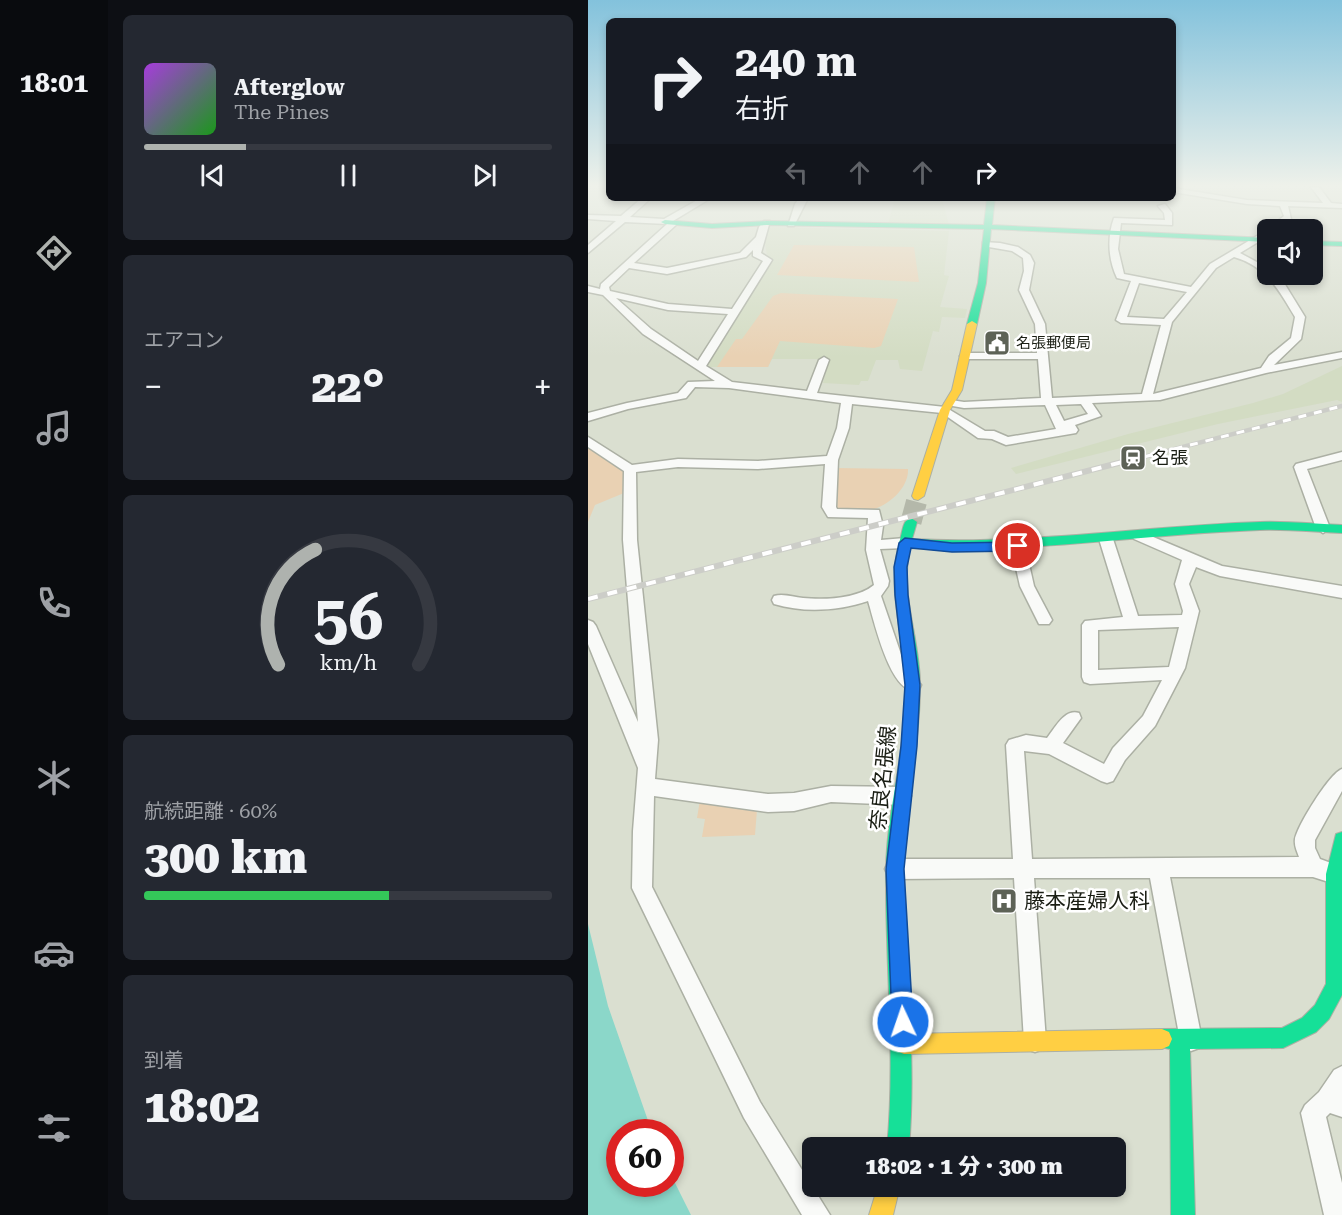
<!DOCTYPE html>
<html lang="ja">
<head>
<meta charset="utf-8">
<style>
  :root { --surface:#171b24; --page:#242831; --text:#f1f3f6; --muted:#9ea1a6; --line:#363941; --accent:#aeb2ae }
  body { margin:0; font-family:"Roboto Serif","Noto Sans JP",serif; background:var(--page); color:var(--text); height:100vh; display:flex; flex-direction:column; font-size:22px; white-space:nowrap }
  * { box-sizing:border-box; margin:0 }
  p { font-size:20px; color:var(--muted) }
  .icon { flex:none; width:33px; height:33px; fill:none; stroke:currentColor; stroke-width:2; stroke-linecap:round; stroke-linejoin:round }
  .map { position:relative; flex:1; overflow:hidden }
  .sheet { display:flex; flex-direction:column; gap:15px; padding:15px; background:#0d0f14; width:480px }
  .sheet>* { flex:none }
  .guide { position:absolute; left:18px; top:18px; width:570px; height:183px; border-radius:9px; box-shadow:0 3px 9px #0003; background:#171b24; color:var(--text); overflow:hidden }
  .controls { position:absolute; left:669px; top:219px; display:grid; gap:12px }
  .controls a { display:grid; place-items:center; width:66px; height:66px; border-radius:9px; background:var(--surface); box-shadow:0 3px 9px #0003; font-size:30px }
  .speed { position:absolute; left:18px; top:1119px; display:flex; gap:12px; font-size:30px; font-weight:700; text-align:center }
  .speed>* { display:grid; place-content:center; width:78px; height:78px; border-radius:50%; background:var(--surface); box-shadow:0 3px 9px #0003; line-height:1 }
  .speed .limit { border:9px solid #d22; background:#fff; color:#111 }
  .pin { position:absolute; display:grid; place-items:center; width:51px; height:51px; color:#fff; margin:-26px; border:3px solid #fff; border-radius:50%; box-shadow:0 2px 6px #0007 }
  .me { position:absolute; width:66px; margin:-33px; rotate:357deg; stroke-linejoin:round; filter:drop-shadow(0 0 4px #0008) }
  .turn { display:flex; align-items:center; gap:21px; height:126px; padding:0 30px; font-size:27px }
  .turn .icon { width:78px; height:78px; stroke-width:2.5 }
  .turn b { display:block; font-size:42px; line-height:51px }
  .lanes { display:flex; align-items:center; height:57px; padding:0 30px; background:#0003; justify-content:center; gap:30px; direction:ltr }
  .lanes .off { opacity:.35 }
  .big { font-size:45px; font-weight:800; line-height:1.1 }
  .sheet .card { flex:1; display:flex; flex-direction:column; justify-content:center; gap:9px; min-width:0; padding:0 21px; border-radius:9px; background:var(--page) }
  .sheet .dial { align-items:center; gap:0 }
  .dial svg { height:156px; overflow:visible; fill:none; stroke:var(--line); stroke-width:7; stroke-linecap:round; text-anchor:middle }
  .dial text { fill:var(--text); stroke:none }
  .song { display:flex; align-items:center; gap:18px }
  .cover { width:72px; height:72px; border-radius:9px; background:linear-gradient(135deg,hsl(280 70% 55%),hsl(120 70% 35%)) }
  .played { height:6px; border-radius:3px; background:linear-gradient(90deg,var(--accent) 25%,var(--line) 25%) }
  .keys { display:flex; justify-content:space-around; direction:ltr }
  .heat { display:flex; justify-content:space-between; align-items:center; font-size:33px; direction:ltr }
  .charge { height:9px; border-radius:4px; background:linear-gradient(90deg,#34c759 60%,var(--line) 0) }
  .trip { position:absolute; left:214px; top:1137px; width:324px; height:60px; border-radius:9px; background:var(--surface); box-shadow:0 3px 9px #0003; font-weight:800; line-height:60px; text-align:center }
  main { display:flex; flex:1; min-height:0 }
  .menu { display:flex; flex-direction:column; width:108px; justify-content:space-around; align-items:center; background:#090b0e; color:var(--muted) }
  .menu .icon { width:42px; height:42px }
  .menu .current { color:var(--accent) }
  .menu b { font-size:27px; color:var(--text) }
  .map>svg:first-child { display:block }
</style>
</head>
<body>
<main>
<nav class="menu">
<b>18:01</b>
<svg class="icon current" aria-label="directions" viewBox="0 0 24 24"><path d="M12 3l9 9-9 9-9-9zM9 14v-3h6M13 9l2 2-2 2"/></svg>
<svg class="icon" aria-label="music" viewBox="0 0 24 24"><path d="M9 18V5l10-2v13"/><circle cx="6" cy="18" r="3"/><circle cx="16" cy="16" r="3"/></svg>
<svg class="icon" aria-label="phone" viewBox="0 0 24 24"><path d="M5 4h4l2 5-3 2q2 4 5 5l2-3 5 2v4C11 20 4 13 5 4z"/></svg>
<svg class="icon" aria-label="climate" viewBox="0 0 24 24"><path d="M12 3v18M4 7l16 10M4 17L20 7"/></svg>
<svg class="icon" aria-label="car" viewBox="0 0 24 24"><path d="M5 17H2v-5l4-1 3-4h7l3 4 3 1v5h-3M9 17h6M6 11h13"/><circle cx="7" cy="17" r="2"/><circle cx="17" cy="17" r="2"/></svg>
<svg class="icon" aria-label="filters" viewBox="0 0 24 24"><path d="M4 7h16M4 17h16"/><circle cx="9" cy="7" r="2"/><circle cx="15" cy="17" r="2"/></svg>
</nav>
<section class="sheet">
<div class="card">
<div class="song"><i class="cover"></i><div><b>Afterglow</b><p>The Pines</p></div></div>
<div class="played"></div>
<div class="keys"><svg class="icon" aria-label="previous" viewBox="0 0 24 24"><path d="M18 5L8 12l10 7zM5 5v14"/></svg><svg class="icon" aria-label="pause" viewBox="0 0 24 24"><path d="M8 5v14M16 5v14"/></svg><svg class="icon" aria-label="next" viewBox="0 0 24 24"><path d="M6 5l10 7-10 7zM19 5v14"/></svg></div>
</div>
<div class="card"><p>エアコン</p>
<div class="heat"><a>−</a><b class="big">22°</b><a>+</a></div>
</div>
<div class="card dial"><svg viewBox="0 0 100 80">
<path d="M14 69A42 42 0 1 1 86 69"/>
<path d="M14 69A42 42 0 0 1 33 10" stroke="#aeb2ae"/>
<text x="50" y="56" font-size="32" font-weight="700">56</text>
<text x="50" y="72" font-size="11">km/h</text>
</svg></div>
<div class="card"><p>航続距離 · 60%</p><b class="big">300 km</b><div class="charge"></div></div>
<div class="card"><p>到着</p><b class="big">18:02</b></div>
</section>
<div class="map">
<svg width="754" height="1215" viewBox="0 0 754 1215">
  <rect width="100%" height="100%" fill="#dadfd0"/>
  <path fill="#d3dcc3" d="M 307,198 L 354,198 L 361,225 L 300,224 Z
    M 178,227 L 361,231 L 356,275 L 361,276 L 352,307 L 379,309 L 377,318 L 354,317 L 351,332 L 345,331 L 334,371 L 312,369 L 310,360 L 288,360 L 280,381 L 273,381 L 271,385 L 235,383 L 241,359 L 184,359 L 180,367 L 121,367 L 117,364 L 172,277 L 186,260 L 179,255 L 176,238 Z
    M 754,366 L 754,402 L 749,400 L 630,424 L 428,474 L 423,468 L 540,434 L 665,403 L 695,394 Z"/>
  <path fill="#e9d1b3" d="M 206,245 L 326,247 L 331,282 L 189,275 Z
    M 193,293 L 310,299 L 293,346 L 286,348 L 192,341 L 180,367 L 129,367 L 148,339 L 154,339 L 185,296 Z
    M 0,444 L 36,470 L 36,493 L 7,505 L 0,522 Z
    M 246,468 L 320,469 C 321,488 301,505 284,510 C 275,513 260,511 250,512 L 246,508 Z
    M 112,800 L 169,810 L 167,835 L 114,837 L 117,819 L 109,818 Z"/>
  <path fill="#8bd7c9" d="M 0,924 L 20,1006 L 64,1132 L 32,1132 L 32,1184 L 82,1184 L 83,1175 L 103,1215 L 0,1215 Z"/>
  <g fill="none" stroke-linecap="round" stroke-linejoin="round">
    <path stroke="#b4b8aa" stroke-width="21" stroke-dasharray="21 10" stroke-linecap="butt" d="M 323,522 L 330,496"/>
    <defs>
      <path id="street" d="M 723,187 L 731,187 L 743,203 L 754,204 L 754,208 L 700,206 L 703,219 L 689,230 L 680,230 L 680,236 L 652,253 L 680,268 L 680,274 L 689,274 L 693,278 L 717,317 L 713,339 L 686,365 L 754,352 L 754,358 L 678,373 L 572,400 L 504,403 L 513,416 L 487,425 L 490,430 L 488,433 L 418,445 L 404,439 L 390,438 L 354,413 L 264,404 L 261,428 L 250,460 L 248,507 L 249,509 L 291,510 L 295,526 L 293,540 L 317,538 L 324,543 L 317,548 L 292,549 L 301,581 L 300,586 L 293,596 L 317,666 L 333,685 L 331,690 C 303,699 286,620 280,601 C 250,611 216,613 186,604 L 184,600 L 186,596 C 195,593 205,597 215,598 C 236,600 269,599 286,585 L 278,550 L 280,518 L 240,517 L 234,507 L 237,464 L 170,469 L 90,467 L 48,472 L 49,540 L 70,740 L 67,779 L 180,794 L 206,793 L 243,786 L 314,787 L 320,790 L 323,796 L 320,802 L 314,805 L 243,802 L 206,811 L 180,812 L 66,796 L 64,887 L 172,1102 L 242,1215 L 214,1215 L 156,1118 L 44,888 L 45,831 L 50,768 L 0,644 L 0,620 L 5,622 L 8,626 L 50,722 L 35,540 L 36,471 L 0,447 L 0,437 L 44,465 L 90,459 L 170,461 L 239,456 L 249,428 L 253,403 L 141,388 L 107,387 L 98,398 L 40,409 L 0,421 L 0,413 L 39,403 L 90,393 L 100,382 L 127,381 L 55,334 L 15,295 L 0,292 L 0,286 L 12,289 L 13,284 L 79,224 L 37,222 L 0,253 L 0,245 L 28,221 L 0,219 L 0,215 L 33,216 L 54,198 L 63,198 L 42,217 L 76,219 L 113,198 L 123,198 L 85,221 L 89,223 L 88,225 L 46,263 L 79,268 L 152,253 L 168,237 L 171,227 L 176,221 L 182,221 L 173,253 L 184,260 L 118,366 L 144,382 L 219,391 L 231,360 L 236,357 L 241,360 L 229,393 L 357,407 L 397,431 L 406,431 L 420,437 L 468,429 L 457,405 L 376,408 L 359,405 L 357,403 L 363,400 L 376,402 L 453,398 L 450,359 L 377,359 L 372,356 L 377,353 L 449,353 L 447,324 L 431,290 L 436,271 L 435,258 L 424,251 L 395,246 L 395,242 L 412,243 L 430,247 L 442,255 L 446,263 L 441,290 L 457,324 L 464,398 L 554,394 L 573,325 L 533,323 L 528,320 L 543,281 L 529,278 C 520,259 519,237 526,218 L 577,220 L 576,213 L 570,206 L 577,204 L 584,213 L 584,225 L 533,223 L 530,249 L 536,274 L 603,287 L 622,264 L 679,230 L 696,216 L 692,206 L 659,204 L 585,192 L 585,188 L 659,200 L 735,203 ZM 165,250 L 165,256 L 175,261 L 144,309 L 80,304 L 22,291 L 21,287 L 41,268 L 79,274 L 158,257 ZM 646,257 C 678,266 691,290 707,317 L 703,338 L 681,356 L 673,368 L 565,394 L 584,322 L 628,268 ZM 551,283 L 599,292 L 576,319 L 539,317 ZM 28,298 L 80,310 L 140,314 L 110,361 L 63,329 ZM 493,404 L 500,414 L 476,421 L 468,405 Z
        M 212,198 L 220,198 L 206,226 L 200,226 L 207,204 Z
        M 754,452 L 754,460 L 719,469 L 742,528 L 735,533 L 728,528 L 706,467 L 708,464 Z
        M 551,531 L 634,566 L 754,586 L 754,598 L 632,576 L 608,567 L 601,584 L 611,611 L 597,668 L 567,726 L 537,760 L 525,781 L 519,783 L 513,781 L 461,754 L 436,751 L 444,859 L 711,857 C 709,851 706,846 707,839 C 710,825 741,774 754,769 L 754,791 L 727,840 L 727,848 L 732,859 L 754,867 L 754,881 L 747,884 L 725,877 L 582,877 L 614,1040 L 611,1048 L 603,1051 L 595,1048 L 592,1040 L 562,878 L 446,878 L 458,1041 L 455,1049 L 447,1052 L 439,1049 L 436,1041 L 426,878 L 307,879 L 300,876 L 297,869 L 300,862 L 307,859 L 425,859 L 418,745 L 421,740 L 438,735 L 459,738 C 467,728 477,708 491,713 L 493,718 L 475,743 L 516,764 L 525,748 L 555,716 L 574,680 L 502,684 L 496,682 L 494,677 L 494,625 L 497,621 L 535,617 L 511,539 L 513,536 L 523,536 L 525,539 L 550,616 L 594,615 L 595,611 L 587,584 L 594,560 L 546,539 L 544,536 L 546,533 ZM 591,627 L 581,667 L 510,670 L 510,630 Z
        M 430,541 L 437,546 L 446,586 L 464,620 L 461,624 L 451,624 L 432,586 L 423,546 Z
        M 754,1066 L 754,1117 L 742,1113 L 738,1117 L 754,1183 L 754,1215 L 736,1215 L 713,1113 L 717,1105 L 731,1092 L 746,1070 Z"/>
      <path id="fast" d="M 399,198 L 407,198 L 404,225 L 680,238 L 680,242 L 403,229 L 398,283 L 389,324 L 384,327 L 379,324 L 390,283 L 396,229 L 179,225 L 124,228 L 77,224 L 73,222 L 77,220 L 124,224 L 179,221 L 396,225 Z
        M 724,241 L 754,242 L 754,246 L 724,245 Z
        M 323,518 L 329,522 L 324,539 C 441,545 555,526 672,522 C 699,521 727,524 754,525 L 754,533 C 727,532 699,529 672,530 C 555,534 440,554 322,548 C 311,596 333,640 332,688 C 332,749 316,808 316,869 C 316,963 329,1054 321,1148 L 299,1148 C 308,1055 297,963 298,870 C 299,803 322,738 317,671 C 313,622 298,586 313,536 C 315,529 315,520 323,518 Z
        M 754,832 L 754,995 L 741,1019 L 728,1032 L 695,1048 L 602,1049 L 607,1215 L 583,1215 L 582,1049 L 567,1046 L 564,1039 L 567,1032 L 574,1029 L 694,1028 L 714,1018 L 727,1005 L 738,984 L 738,874 L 748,834 Z"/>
      <path id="slow" d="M 384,321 L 389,324 L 374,390 L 362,410 L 336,496 L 330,500 L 326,499 L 324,496 L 352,410 L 364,390 L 379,324 Z
        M 574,1029 L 581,1032 L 584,1039 L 581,1046 L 574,1049 L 316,1054 L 309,1051 L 306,1044 L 309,1037 L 316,1034 Z
        M 290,1186 L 312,1186 L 305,1215 L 281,1215 Z"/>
    </defs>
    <use href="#street" stroke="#acb0a4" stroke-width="3"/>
    <use href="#fast" stroke="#acb0a4" stroke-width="2"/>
    <use href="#slow" stroke="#acb0a4" stroke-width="2"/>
    <use href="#street" fill="#f9faf8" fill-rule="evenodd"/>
    <use href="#fast" fill="#16e098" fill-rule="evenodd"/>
    <use href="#slow" fill="#ffcf43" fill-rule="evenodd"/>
    <defs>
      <path id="rail-far1" d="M 540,461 L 754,406"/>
      <path id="rail" d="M 0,599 L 546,459"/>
    </defs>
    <use href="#rail-far1" stroke="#cccdc8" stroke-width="4.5"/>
    <use href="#rail" stroke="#cccdc8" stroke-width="6"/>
    <use href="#rail-far1" stroke="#fff" stroke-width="3" stroke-dasharray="8" stroke-linecap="butt"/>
    <use href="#rail" stroke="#fff" stroke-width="4" stroke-dasharray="10" stroke-linecap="butt"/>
  </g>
  <linearGradient id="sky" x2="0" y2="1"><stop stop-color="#83c2dc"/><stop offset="0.52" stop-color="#eef1ea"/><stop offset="1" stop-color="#eef1ea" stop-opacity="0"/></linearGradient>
  <rect width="754" height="357" fill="url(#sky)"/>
  <path fill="#1a73e8" stroke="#114b97" stroke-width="1.5" d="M 317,538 L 364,543 L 430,542 L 436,546 L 430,551 L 364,552 L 323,548 L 319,567 L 320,595 L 332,685 L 329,746 L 316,869 L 325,1022 L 322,1029 L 315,1032 L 307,1029 L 304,1022 L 298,869 L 313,746 L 317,685 L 307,595 L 306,567 L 311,543 Z"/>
  <defs>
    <symbol id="civic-square" viewBox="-11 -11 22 22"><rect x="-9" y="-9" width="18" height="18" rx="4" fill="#5d6256" stroke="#fff"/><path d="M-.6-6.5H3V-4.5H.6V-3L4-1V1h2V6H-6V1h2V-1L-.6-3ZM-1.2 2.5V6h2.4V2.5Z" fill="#fff"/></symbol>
    <symbol id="station-square" viewBox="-11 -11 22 22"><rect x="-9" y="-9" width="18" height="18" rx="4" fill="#5d6256" stroke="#fff"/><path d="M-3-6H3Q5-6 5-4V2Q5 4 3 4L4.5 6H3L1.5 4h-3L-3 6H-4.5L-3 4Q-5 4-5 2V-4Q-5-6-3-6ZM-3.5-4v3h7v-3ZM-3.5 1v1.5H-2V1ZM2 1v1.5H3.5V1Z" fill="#fff"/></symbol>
    <symbol id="hospital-square" viewBox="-11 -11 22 22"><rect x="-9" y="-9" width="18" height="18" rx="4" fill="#5d6256" stroke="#fff"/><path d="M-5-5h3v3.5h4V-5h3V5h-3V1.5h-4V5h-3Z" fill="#fff"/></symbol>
  </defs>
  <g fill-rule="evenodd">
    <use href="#civic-square" x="394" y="328" width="30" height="30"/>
    <use href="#station-square" x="530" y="443" width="30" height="30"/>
    <use href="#hospital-square" x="401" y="886" width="30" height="30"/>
  </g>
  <g text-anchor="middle" stroke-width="5" stroke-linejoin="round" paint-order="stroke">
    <g font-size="15" fill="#1a1e14" stroke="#fff" text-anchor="start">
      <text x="428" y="348">名張郵便局</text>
    </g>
    <g font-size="18" fill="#1a1e14" stroke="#fff" text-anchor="start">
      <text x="564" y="464">名張</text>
    </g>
    <g font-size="21" fill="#1a1e14" stroke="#fff">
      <text transform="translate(295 778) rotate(-84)" y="7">奈良名張線</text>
    </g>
    <g font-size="21" fill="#1a1e14" stroke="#fff" text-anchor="start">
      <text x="436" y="908">藤本産婦人科</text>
    </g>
  </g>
</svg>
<div class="controls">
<a><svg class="icon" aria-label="sound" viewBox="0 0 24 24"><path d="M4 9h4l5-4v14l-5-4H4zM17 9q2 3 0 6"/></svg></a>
</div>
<div class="speed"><div class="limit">60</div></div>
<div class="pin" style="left:430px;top:546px;background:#d93025"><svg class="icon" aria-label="arrive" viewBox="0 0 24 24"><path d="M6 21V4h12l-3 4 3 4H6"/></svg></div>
<svg class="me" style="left:315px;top:1022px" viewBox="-20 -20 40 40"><circle r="17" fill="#1a73e8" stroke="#fff" stroke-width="3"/><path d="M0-11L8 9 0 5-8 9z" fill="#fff"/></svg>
<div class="trip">18:02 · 1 分 · 300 m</div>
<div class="guide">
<div class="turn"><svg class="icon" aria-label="right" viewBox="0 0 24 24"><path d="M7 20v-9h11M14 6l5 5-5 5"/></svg><div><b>240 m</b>右折</div></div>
<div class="lanes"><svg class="icon off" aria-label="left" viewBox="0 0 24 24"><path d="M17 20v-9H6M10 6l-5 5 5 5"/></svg><svg class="icon off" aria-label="ahead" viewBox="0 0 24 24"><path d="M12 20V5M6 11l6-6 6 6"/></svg><svg class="icon off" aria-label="ahead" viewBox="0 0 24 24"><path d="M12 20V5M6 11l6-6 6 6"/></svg><svg class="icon" aria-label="right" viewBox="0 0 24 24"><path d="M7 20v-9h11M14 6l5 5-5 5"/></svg></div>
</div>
</div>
</main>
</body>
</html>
